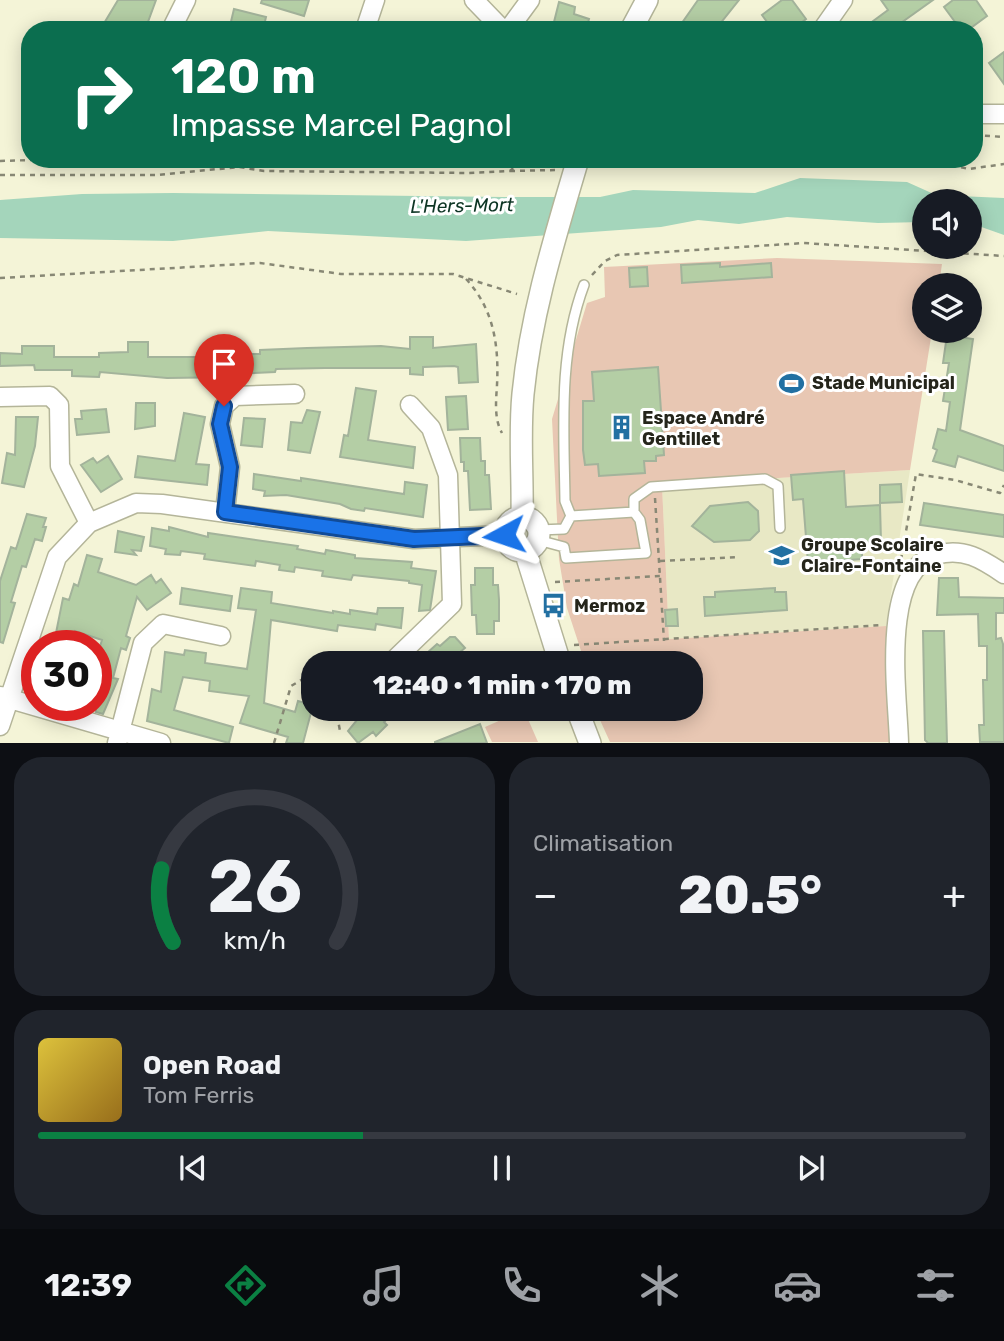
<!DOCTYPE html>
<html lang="fr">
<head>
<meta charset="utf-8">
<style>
  :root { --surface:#171b24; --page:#20242c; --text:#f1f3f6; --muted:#9ea1a6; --line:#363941; --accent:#0b8043 }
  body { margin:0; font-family:Rubik,sans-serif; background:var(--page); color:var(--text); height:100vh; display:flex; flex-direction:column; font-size:26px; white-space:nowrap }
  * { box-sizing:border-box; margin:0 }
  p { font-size:23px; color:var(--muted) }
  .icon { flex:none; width:38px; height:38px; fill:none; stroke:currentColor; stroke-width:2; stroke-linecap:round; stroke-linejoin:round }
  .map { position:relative; height:743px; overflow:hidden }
  .sheet { display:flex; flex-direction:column; gap:14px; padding:14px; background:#0d0f14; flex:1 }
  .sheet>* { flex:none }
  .hud { position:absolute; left:21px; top:21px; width:962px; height:147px; border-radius:28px; box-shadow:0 4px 18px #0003; background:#0b6e4f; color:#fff; overflow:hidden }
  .tools { position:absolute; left:912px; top:189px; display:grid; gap:14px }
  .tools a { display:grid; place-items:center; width:70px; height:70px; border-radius:50%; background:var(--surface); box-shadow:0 4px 18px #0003; font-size:35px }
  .speed { position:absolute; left:21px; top:630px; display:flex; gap:14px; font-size:35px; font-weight:700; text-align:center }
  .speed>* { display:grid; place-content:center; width:91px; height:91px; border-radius:50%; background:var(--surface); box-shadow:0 4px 18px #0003; line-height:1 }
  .speed .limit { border:10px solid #d22; background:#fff; color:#111 }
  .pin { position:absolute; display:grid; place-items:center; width:60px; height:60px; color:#fff; margin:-72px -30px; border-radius:50% 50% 50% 0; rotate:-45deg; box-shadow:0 0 7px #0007 }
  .pin .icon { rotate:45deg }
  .me { position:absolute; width:77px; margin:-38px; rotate:265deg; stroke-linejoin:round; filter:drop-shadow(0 0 5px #0008) }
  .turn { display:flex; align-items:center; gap:24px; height:147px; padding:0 35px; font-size:32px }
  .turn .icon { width:91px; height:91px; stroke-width:2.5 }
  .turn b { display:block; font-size:49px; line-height:60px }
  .big { font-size:52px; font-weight:800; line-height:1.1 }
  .sheet .widget { flex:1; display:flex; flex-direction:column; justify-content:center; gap:10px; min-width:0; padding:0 24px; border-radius:28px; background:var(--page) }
  .sheet .dial { align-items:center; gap:0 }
  .dial svg { height:182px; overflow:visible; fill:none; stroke:var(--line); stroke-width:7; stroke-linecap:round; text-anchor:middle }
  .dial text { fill:var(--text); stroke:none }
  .song { display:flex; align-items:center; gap:21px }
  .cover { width:84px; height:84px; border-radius:10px; background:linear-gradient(135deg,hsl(50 70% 55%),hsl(40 70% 35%)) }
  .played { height:7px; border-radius:4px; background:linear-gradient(90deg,var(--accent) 35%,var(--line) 35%) }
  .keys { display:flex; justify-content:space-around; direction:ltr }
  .heat { display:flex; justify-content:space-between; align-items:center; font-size:38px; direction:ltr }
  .sheet .tiles { flex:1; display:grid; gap:14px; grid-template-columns:1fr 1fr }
  .widget:last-child { grid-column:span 2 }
  .trip { position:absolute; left:301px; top:651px; width:402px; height:70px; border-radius:28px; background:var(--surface); box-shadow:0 4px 18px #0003; font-weight:800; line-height:70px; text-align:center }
  .tab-bar { display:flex; height:112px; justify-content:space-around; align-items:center; background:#090b0e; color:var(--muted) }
  .tab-bar .icon { width:49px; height:49px }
  .tab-bar .selected { color:var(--accent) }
  .tab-bar b { font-size:32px; color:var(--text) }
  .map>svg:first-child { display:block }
</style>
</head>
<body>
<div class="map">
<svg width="1004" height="743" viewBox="0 0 1004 743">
  <rect width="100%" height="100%" fill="#f4f4d7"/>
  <path fill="#e8e8c5" d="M 910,470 L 886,626 L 669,639 L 662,485 Z"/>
  <path fill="#e8c7b3" d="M 777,258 L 942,264 L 939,285 L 924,285 L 924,331 L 932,331 L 910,470 L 662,485 L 669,639 L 886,626 L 893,742 L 610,742 L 595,709 L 691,709 L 691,663 L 585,663 L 567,608 L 559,559 L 552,419 L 587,303 L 605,297 L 604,267 Z
    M 524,710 L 538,742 L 492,742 L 485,727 Z"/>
  <path fill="#a4d5bb" d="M 800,178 L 907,182 L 936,195 L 1004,198 L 1004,235 L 970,223 L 970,201 L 924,201 L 924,222 L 878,223 L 787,217 L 739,224 L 698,220 L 661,227 L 466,241 L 268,231 L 173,241 L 0,238 L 0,200 L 82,194 L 173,193 L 503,197 L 600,197 L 633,190 L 755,193 Z"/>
  <path fill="#b4cea5" stroke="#a3b39b" stroke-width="2" d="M 118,0 L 156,0 L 145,30 L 100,30 Z
    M 262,0 L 309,0 L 304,16 L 261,3 Z
    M 698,0 L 739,0 L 715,30 L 677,30 Z
    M 782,0 L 792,0 L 806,19 L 792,30 L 773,30 L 762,15 Z
    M 881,0 L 933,0 L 891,30 L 861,30 L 888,10 Z
    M 953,0 L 976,0 L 987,16 L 968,30 L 961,30 L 944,7 Z
    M 559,2 L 575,7 L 574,14 L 589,19 L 586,30 L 552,30 Z
    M 234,9 L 266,17 L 263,30 L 229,30 Z
    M 1004,52 L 1004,84 L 989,63 Z
    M 720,263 L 720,267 L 771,263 L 772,277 L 682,283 L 681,265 Z
    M 647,267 L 648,286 L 630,287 L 629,268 Z
    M 947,335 L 973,339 L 960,430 L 1004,446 L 1004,471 L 958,456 L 955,467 L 933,461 L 937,450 L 933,448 L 938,429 L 946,431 L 950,402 L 943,401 L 949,363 L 943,363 Z
    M 410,337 L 433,337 L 433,348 L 476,344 L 478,382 L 459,383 L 458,367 L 454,366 L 423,367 L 423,375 L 410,374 L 410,368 L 325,368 L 276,369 L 275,372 L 236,374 L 236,377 L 167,378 L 100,372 L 99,377 L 72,376 L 72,370 L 35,370 L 34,365 L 0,366 L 0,353 L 22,354 L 22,346 L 54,346 L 54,357 L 99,357 L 99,353 L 128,352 L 128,342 L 148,342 L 148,357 L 197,357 L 197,354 L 260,354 L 260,350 L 307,348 L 381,346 L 410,349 Z
    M 658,367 L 664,455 L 656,456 L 656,461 L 644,461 L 645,473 L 599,476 L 598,464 L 585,465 L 583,450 L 583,401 L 594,401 L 592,372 Z
    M 356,388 L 376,391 L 368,440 L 415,447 L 413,468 L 340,457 L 344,435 L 348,436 Z
    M 466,396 L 468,429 L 448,430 L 446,397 Z
    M 136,403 L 155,403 L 155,426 L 135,429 Z
    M 106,409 L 109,432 L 77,435 L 75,419 L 82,419 L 81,411 Z
    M 307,410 L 320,412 L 310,453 L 288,450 L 291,422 L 302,423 Z
    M 184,413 L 205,417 L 196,464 L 209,465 L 207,485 L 135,477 L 138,456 L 175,461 Z
    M 16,417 L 38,417 L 35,446 L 24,487 L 2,483 L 7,453 L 15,455 Z
    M 244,418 L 265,419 L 262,447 L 241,445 Z
    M 460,438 L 480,438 L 481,461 L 485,461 L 485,475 L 489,475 L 491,509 L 470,510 L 468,471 L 464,471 L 464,462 L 461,462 Z
    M 108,456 L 122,479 L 101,492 L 81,465 L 93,458 L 97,463 Z
    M 844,471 L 846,507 L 880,505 L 881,541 L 862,542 L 862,559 L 808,563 L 803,499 L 793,500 L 791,475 Z
    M 254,474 L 301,481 L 301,478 L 404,494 L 405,482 L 427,485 L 423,517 L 365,508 L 364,511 L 351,509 L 340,504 L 286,495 L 264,496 L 265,491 L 253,489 Z
    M 901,484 L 902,502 L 880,503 L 880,485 Z
    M 748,502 L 758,511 L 759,531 L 750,540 L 714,542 L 692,526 L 710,506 Z
    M 924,503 L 1004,515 L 1004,537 L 920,525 Z
    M 27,514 L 46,518 L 43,527 L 46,527 L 42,541 L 35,539 L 26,567 L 22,566 L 11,602 L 15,603 L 3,643 L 0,642 L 0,581 L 11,547 L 16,549 Z
    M 169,527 L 208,537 L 208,533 L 298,546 L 297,549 L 325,554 L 326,550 L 355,555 L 355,558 L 412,562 L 411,568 L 436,571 L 430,610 L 419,611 L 422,585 L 409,583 L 409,581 L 353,575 L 351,580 L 322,576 L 323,571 L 295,567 L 294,572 L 279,570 L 280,565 L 256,561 L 255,566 L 204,559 L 205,554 L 181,551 L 180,555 L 165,554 L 166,549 L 150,546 L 152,528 L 169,531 Z
    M 118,531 L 144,537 L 141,551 L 132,550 L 136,555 L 115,552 Z
    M 87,555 L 102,559 L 98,572 L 136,585 L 151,575 L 156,583 L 161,579 L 171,593 L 147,610 L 137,597 L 126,636 L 130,638 L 126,650 L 121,648 L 113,678 L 118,679 L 103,714 L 96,712 L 96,659 L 102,640 L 75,631 L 71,646 L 54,643 L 63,598 L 69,600 L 74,584 L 78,586 Z
    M 475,568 L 493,568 L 493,585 L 498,585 L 499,600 L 499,621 L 494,621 L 494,634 L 477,634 L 476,615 L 472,615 L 471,585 L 475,585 Z
    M 939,578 L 958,578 L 959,597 L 1004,598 L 1004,613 L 996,613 L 996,639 L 1001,638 L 1003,644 L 1004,742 L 980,742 L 979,725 L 984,725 L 983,680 L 987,680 L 987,646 L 979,646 L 978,614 L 937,615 Z
    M 182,588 L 232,596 L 230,611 L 180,604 Z
    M 241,588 L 272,592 L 271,603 L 333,613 L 333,611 L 350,614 L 350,610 L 377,614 L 378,608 L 403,608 L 401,628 L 376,624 L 375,630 L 338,625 L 337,631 L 271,620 L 264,703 L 295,712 L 298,701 L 313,705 L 303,743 L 286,743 L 288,737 L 240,723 L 249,696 L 209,691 L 210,681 L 183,677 L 174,710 L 233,727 L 229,743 L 147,721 L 152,689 L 161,692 L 165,652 L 184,655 L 185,650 L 206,653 L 205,663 L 247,669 L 256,610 L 238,608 Z
    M 775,588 L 775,592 L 786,592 L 787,610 L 705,616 L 704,597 L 715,597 L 715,592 Z
    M 677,609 L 678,626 L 666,626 L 665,610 Z
    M 923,631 L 944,631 L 947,743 L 928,743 L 925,740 Z
    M 450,637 L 455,637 L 465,648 L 447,663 L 416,663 L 437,644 L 440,646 Z
    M 366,709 L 398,709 L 384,722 L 387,725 L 376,736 L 373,732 L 358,743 L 348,731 Z
    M 480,724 L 487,743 L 435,743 L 435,742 Z"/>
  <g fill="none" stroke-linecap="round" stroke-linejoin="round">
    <defs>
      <path id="service" d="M 634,512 L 634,499 L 651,487 L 765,479 L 778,486 L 780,528
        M 539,530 L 564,529 L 571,516 L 565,501 C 564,428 558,354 584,285
        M 538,540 L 564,547 L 566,558 L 646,553 L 640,520 L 634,512 L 571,516"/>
      <path id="minor" d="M 474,0 L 503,30
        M 171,30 L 186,0
        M 365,30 L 375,0
        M 508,30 L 530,0
        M 822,30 L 843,0
        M 975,114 L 1004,114
        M 0,397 L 50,396 L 59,405 L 60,466 L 89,523
        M 225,512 L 230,467 L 220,424 L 224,406 L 235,396 L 295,394
        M 391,663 L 452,604 L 448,475 L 431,428 L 410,405
        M 0,696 L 161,743
        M 0,726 L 57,557 L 89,523 L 136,503 L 162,504 L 414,539 L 504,535
        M 117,743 L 143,643 L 163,624 L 221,636
        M 899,743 C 898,697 879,572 936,555 C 963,547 982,559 1004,574"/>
      <path id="tertiary" d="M 631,30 L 647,0
        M 522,517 C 523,476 519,435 523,394 C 531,313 555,237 578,159
        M505 534a17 17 0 1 1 34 0a17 17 0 1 1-34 0Z
        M 525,551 L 560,663
        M 577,709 L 590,743"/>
    </defs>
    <use href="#service" stroke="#b4b599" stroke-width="12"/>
    <use href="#minor" stroke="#b4b599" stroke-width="21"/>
    <use href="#tertiary" stroke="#b4b599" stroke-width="24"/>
    <path stroke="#888875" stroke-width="2.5" stroke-dasharray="5 5" stroke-linecap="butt" d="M 975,135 L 1004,137
      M 625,159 L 646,164 L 712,159
      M 922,159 L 969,169 L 1004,164
      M 0,161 L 64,159
      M 510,171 L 556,170
      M 0,175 L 157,175 L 239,167 L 264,171 L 468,173 L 510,171 L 524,159
      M 592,275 L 605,261 L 617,255 L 804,243 L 1004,256
      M 0,278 L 260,263 L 341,274 L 453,274 L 517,294
      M 466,279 C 494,309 499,346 497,385 C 496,401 494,419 502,433
      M 655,498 L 664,641
      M 901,560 L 916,474 L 955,480 L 1000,493 L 1004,485
      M 660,561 L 739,557
      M 555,582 L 660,576
      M 574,645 L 882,625
      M 331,709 L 337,715 L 344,709
      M 337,715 L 340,731
      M 274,743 L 291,686 L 303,679 L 313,690"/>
    <use href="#service" stroke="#fff" stroke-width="9"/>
    <use href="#minor" stroke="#fff" stroke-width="18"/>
    <use href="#tertiary" stroke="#fff" stroke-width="21"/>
  </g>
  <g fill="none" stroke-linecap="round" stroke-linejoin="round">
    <defs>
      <path id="route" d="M 224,406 L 220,424 L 230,467 L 225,512 L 414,539 L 504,535"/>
    </defs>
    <use href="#route" stroke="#114b97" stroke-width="18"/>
    <use href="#route" stroke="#1a73e8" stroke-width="12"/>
  </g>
  <defs>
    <symbol id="stadium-bare" viewBox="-9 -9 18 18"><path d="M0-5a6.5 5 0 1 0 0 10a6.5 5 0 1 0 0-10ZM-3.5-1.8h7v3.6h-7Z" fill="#2270a2" stroke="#fff" stroke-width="2.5" paint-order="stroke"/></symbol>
    <symbol id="building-bare" viewBox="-9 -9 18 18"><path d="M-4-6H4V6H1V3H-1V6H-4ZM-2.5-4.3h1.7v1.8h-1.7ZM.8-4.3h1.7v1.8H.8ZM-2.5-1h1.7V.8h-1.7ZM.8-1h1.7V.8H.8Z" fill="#2270a2" stroke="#fff" stroke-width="2.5" paint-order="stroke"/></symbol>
    <symbol id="school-bare" viewBox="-9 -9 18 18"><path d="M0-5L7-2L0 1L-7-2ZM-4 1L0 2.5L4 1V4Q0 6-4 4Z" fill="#2270a2" stroke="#fff" stroke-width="2.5" paint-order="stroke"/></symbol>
    <symbol id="bus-bare" viewBox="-9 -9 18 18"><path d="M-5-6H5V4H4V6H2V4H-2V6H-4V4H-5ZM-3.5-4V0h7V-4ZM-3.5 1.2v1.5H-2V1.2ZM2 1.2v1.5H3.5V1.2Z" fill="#2270a2" stroke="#fff" stroke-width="2.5" paint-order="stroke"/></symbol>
  </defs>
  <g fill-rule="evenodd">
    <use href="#stadium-bare" x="774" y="366" width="35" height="35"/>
    <use href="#building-bare" x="604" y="410" width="35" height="35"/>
    <use href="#school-bare" x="764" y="538" width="35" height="35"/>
    <use href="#bus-bare" x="536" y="588" width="35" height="35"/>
  </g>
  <g text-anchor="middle" stroke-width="6" stroke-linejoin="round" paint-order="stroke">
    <g font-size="18" font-weight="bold" fill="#25251b" stroke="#fff" text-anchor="start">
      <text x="812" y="389">Stade Municipal</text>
      <text x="642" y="424">Espace André<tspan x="642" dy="21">Gentillet</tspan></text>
      <text x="801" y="551">Groupe Scolaire<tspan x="801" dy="21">Claire-Fontaine</tspan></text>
      <text x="574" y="612">Mermoz</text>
    </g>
    <g font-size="19" font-style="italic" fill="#0d3524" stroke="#fff">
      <text transform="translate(462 205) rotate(-1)" y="7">L'Hers-Mort</text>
    </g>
  </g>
</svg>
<div class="tools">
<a><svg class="icon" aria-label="sound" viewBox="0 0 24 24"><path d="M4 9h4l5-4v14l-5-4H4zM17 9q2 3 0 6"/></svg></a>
<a><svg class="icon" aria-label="layers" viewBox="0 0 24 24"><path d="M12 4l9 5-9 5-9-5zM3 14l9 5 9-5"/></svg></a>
</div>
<div class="speed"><div class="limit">30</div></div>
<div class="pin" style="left:224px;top:406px;background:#d93025"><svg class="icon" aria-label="arrive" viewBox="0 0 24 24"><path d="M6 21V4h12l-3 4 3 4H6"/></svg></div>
<svg class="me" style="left:504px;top:535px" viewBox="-20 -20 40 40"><path d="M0-17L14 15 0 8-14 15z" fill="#1a73e8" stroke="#fff" stroke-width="4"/></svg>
<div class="trip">12:40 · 1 min · 170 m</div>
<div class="hud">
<div class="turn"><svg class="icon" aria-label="right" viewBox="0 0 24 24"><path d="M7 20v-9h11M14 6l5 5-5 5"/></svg><div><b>120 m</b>Impasse Marcel Pagnol</div></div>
</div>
</div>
<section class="sheet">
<div class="tiles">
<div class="widget dial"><svg viewBox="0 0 100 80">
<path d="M14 69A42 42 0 1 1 86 69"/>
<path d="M14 69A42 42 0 0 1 9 37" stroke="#0b8043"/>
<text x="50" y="56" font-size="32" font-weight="700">26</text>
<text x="50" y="72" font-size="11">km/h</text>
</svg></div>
<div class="widget"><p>Climatisation</p>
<div class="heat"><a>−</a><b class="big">20.5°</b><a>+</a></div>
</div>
<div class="widget">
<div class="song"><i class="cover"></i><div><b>Open Road</b><p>Tom Ferris</p></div></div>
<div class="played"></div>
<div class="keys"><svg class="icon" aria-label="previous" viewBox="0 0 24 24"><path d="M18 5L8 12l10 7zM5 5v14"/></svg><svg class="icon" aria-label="pause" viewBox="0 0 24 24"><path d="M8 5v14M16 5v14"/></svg><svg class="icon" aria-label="next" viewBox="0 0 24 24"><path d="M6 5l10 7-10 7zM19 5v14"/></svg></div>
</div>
</div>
</section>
<nav class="tab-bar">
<b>12:39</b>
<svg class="icon selected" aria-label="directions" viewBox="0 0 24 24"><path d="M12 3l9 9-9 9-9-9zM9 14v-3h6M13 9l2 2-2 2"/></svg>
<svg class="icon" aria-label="music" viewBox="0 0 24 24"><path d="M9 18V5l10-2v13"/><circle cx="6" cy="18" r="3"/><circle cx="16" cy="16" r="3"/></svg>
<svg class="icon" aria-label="phone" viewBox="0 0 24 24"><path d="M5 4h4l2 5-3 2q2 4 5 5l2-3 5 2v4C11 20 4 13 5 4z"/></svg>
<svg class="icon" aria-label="climate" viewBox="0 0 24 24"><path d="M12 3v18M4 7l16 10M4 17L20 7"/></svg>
<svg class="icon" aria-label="car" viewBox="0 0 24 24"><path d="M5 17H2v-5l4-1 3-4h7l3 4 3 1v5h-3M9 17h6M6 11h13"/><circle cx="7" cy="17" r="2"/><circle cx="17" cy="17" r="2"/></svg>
<svg class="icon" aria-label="filters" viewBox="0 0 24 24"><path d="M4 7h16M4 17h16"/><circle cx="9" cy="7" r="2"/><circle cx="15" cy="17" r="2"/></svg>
</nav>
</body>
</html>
